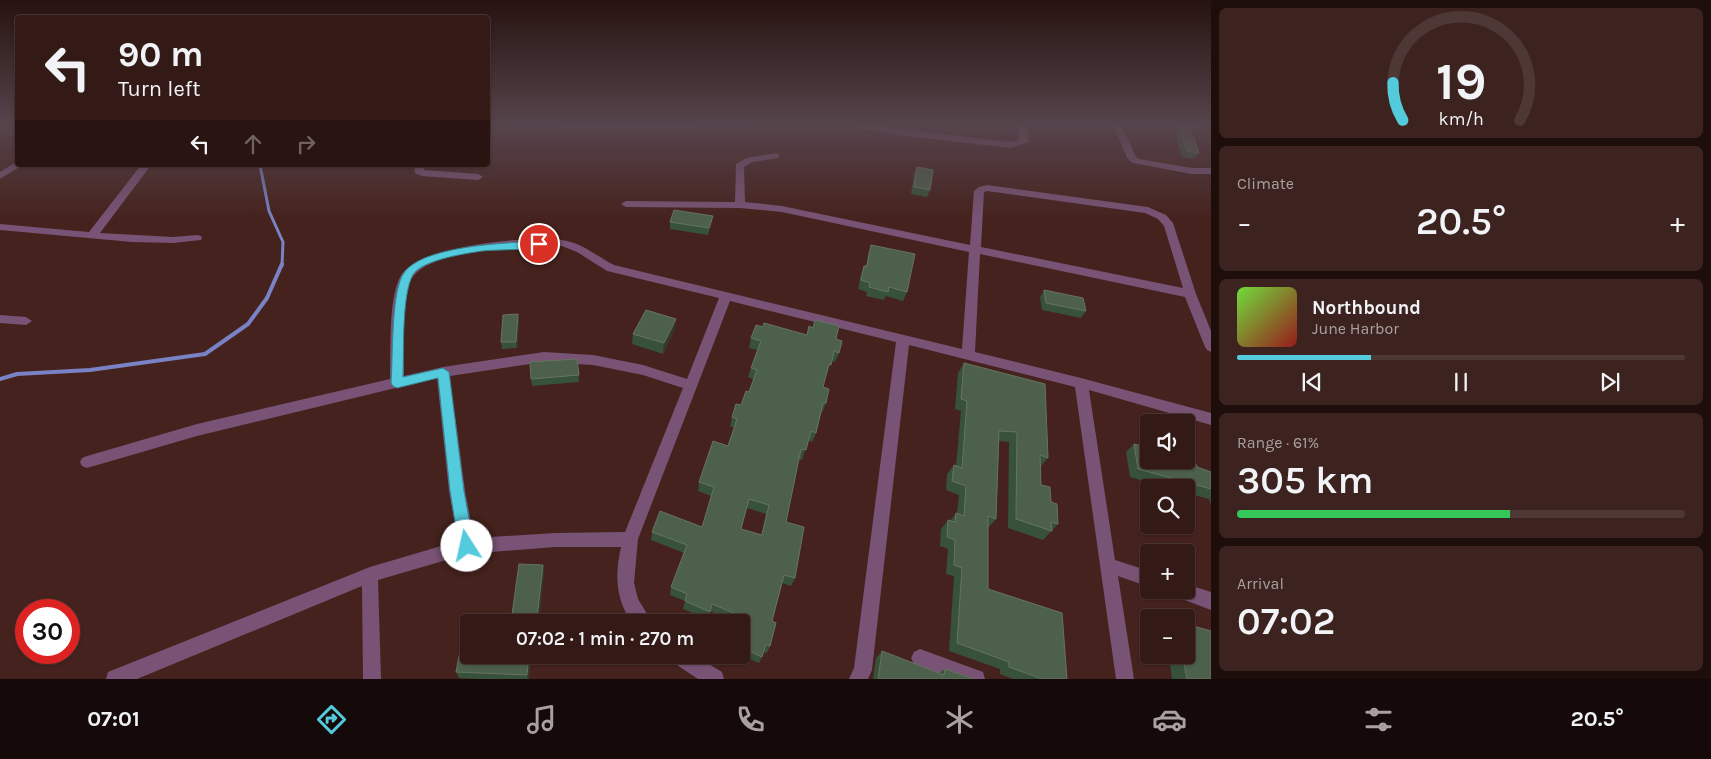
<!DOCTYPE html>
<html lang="en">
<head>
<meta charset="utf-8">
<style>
  :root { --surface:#341a16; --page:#3c231f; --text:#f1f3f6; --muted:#a9a1a1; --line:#4e3835; --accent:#54cadd }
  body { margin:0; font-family:Karla,sans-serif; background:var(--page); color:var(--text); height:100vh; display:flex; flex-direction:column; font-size:19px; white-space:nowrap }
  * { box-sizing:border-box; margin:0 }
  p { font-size:16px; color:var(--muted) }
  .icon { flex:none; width:28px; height:28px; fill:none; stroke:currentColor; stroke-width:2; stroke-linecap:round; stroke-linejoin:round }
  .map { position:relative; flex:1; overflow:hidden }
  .sheet { display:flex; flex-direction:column; gap:8px; padding:8px; background:#1d0e0c; width:500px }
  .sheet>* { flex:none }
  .hud { position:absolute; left:15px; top:15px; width:475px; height:152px; border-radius:5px; box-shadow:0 1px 4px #0004,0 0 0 1px var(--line); background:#341a16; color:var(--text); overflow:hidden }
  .tools { position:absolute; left:1140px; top:414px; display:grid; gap:10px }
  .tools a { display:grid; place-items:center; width:55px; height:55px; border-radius:5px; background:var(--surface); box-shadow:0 1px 4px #0004,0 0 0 1px var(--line); font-size:25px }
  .speed { position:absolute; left:15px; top:599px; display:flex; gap:10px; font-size:25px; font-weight:700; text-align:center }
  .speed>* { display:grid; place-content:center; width:65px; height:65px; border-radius:50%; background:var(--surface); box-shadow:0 1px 4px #0004,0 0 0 1px var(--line); line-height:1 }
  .speed .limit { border:8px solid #d22; background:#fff; color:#111 }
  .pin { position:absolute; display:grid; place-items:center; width:42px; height:42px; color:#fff; margin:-21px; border:2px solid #fff; border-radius:50%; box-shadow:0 1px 5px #0007 }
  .me { position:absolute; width:55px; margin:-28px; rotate:350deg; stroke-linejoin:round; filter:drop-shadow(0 0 4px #0008) }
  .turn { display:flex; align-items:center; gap:18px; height:105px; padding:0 20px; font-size:22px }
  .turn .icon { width:65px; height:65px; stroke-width:2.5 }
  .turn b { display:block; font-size:35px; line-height:42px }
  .lanes { display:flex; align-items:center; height:48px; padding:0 20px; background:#0003; justify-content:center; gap:25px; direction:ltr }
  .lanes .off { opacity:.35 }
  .big { font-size:38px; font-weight:600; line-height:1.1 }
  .sheet .widget { flex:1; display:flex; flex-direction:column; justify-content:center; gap:8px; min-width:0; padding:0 18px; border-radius:8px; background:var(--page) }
  .sheet .dial { align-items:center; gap:0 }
  .dial svg { height:130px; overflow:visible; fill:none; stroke:var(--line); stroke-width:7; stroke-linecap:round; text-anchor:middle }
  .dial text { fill:var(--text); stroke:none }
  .song { display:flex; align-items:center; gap:15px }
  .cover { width:60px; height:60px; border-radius:8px; background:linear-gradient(135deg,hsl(100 70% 55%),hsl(0 70% 35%)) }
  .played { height:5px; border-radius:2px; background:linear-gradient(90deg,var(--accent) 30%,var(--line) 30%) }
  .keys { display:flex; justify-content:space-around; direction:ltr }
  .heat { display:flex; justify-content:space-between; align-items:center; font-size:28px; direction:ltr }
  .charge { height:8px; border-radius:4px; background:linear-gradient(90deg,#34c759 61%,var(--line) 0) }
  .trip { position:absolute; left:460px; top:614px; width:290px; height:50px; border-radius:5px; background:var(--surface); box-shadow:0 1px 4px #0004,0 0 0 1px var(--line); font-weight:600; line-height:50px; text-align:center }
  .dock { display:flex; height:80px; justify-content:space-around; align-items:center; background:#150a09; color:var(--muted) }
  .dock .icon { width:35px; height:35px }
  .dock .on { color:var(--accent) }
  .dock b { font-size:22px; color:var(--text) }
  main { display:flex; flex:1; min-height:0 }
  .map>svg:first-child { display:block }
</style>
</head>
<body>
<main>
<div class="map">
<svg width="1211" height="679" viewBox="0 0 1211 679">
  <rect width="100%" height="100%" fill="#45221d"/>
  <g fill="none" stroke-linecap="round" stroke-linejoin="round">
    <path stroke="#7882c4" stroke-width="3" d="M 260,165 L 269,211 L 283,242 L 282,266"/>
    <path stroke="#7882c4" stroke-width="4" d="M 0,379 L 17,374 L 90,370 L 205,354 L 248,324 L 267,298 L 282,264"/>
    <path fill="#785375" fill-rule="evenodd" d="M 553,124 L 705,124 L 701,127 L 655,129 L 557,127 Z
      M 850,124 L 867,124 L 906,130 L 1011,142 L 1019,140 L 1018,124 L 1026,124 L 1029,142 L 1011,148 L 906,136 L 854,127 Z
      M 1113,124 L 1121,124 L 1136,157 L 1139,159 L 1192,168 L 1211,168 L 1211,174 L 1192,174 L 1133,163 L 1127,158 Z
      M 776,153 L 779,154 L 779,158 L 753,162 L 744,167 L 745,202 L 782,206 L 970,245 L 974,191 L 979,187 L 987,185 L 1148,207 L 1166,215 L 1173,223 L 1196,294 L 1211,331 L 1211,352 L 1207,350 L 1205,347 L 1185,297 L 980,254 L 975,352 L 1081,378 L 1211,413 L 1211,425 L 1089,390 L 1115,560 L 1149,571 L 1149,587 L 1118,576 L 1134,679 L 1116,679 L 1075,387 L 909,345 L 872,670 L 868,679 L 849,679 L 854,668 L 896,342 L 730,301 L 638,539 L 634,583 L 638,599 L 652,622 L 632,622 C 615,600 615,573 621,547 L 555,547 L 467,554 L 378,580 L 381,679 L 363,679 L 362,586 L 137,679 L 106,679 L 108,672 L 370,567 L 458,541 L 449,491 L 437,378 L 197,436 L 87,468 L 82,466 L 80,462 L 82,458 L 87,456 L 197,424 L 390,379 C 391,352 388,301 400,277 C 417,245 535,234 567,241 C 585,245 598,257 614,265 L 962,349 L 969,252 L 782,212 L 740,208 L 626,207 L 621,204 L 626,201 L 735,202 L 736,164 L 747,158 ZM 987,191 L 1145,213 L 1158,219 L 1164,226 L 1183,288 L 981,247 L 984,192 ZM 562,246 L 577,252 L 607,271 L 719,298 L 687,379 L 643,365 L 593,355 L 544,352 L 443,367 L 404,376 C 404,354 400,295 412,278 C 433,247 527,247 562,246 ZM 544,362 L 593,365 L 643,375 L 683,388 L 625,532 L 555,533 L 474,538 L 465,491 L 450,376 Z
      M 18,161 L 18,165 L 21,166 L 0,179 L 0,172 Z
      M 141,165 L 151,165 L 100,233 L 173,237 L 197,235 L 201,236 L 202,238 L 201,240 L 173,243 L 132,242 L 0,230 L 0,224 L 89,232 Z
      M 414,165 L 424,165 L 424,170 L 478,174 L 483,177 L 478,180 L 422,176 L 415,173 Z
      M 0,315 L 26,317 L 32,321 L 26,325 L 0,323 Z
      M 1186,584 L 1211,592 L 1211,610 L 1174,596 L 1172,590 L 1186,590 Z
      M 920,649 L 983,672 L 985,679 L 952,679 L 914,664 L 911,658 L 914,652 Z
      M 668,655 L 694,655 L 722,672 L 724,679 L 698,679 L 671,661 Z"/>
  </g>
  <path fill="#37513b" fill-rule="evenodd" d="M 1170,124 L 1203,124 L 1199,130 L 1191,129 L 1199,153 L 1194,159 L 1182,157 L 1173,126 L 1170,125 Z
    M 917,167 L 930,190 L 927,197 L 911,194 L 914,174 Z
    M 713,216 L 708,235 L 670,229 L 670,222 Z
    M 871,245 L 907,292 L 903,301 L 886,296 L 884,300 L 866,296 L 867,292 L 858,289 L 861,274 L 864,266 L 866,266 L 868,254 Z
    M 1044,290 L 1086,311 L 1081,318 L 1042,310 L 1040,297 Z
    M 518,314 L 519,321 L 517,348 L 502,349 L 501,342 Z
    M 815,320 L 836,339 L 839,353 L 835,362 L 831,361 L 827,374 L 826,374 L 823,387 L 826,403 L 822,413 L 821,412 L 816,433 L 812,442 L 808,440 L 802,460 L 799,459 L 786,522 L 795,578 L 791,586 L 782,583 L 772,621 L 770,646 L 767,653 L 764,652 L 762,657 L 759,663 L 740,655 L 741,655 L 741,622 L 733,622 L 733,621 L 710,611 L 708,619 L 683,609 L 685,601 L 670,595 L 671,587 L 684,553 L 651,540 L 652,532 L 702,527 L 711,496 L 698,491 L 699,482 L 728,446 L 734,428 L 730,426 L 732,417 L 741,405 L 749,392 L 753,379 L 748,377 L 757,350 L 749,348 L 751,338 L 763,327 L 807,335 L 809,326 L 813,327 ZM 747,508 L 766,514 L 761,535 L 741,529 Z
    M 675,329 L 663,354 L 632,344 L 633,334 Z
    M 577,359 L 579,382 L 532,386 L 531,379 Z
    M 964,363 L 1048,458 L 1041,466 L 1041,485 L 1051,502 L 1058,524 L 1043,540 L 1008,528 L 1009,442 L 999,441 L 996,519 L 988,528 L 988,589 L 1067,679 L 1013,679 L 1000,674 L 1000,669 L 949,651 L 954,576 L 946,574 L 948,549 L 940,546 L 941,529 L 948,520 L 950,521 L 956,513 L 957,514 L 959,495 L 946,490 L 947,474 L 954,465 L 956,466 L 961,411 L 955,409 L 958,373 Z
    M 1134,444 L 1197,467 L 1211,472 L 1211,506 L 1209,499 L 1186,493 L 1186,488 L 1167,488 L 1130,477 L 1126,452 Z
    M 543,565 L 544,573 L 539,622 L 511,622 Z
    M 882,651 L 939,673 L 945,669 L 974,679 L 873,679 L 876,658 Z
    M 531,655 L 529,679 L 477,679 L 459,678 L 456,672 Z
    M 1158,655 L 1186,655 L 1211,679 L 1172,679 L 1170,665 L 1159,661 Z"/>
  <path fill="#343828" d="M 518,314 L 519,321 L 517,348 L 516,342 Z
    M 676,319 L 675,329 L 663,354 L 664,343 Z
    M 543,565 L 544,573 L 539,622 L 538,622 L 537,618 Z
    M 529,655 L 531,655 L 529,679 L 528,679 L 527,675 Z"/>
  <path fill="#4c604c" stroke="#667462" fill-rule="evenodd" d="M 1178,124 L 1189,124 L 1199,153 L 1187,151 Z
    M 917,167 L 933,170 L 930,190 L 914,187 Z
    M 674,210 L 713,216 L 709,228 L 670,222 Z
    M 871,245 L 915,254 L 907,292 L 889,287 L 888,292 L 869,287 L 870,283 L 861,280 L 864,266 L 867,266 Z
    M 1044,290 L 1083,298 L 1086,311 L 1046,303 Z
    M 646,310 L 676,319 L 664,343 L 633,334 Z
    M 518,314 L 516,342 L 501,342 L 503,315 Z
    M 815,320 L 839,326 L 836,339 L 842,341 L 839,353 L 834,351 L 831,365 L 829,364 L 823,387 L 829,389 L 826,403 L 823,403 L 816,433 L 811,431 L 806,450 L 801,449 L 786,522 L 804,527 L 795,578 L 784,575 L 772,621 L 776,623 L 770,646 L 766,644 L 762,657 L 741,647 L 741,622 L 734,622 L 736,614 L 712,604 L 710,612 L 685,601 L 687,594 L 671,587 L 687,545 L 652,532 L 660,511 L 702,527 L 714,487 L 699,482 L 713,441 L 728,446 L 737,419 L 732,417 L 736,404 L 741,405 L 746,391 L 749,392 L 757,370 L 751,368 L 761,341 L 751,338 L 756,325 L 763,327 L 764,323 L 807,335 L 809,326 L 813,328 ZM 749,499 L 769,505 L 762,535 L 741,529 Z
    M 577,359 L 579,375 L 531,379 L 530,362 Z
    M 964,363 L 1045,384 L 1048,458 L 1040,455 L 1041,485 L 1050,487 L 1051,502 L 1057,504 L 1058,524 L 1051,522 L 1052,531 L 1016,519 L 1017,432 L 999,431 L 996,519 L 988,516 L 988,589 L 1062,613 L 1067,679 L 1042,679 L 1009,667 L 1009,662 L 957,643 L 962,568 L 954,565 L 955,540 L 947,537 L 948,520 L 955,522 L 956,513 L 964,516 L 966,486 L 952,481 L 954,465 L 962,468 L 967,401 L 961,399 Z
    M 1134,444 L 1149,448 L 1149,460 L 1186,460 L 1186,458 L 1195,461 L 1197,467 L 1211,472 L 1211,489 L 1138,469 Z
    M 519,564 L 543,565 L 537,618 L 533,618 L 533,622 L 511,622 Z
    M 1186,624 L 1211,631 L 1211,679 L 1187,679 L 1183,658 L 1175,655 L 1186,655 Z
    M 465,625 L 469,625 L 469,655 L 529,655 L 527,675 L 456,672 Z
    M 882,651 L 944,675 L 945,669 L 974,679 L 878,679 Z"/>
  <linearGradient id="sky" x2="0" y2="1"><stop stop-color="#261310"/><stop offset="0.57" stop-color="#56444c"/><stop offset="1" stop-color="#56444c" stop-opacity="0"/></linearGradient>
  <rect width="1211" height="219" fill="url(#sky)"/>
  <path fill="#54cadd" stroke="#378390" d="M 539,241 L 543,242 L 543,246 C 523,251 502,249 482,251 C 463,254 430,259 416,271 C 401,284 404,355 403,377 L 443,368 L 449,372 L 464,491 L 474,546 L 472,551 L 467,553 L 462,551 L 459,546 L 450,491 L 438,378 L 397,388 L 393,386 L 391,383 C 393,356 391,299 402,276 C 417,245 508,243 539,241 Z"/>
</svg>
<div class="tools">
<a><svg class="icon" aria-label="sound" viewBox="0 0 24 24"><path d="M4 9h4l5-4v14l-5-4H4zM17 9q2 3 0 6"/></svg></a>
<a><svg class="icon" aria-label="search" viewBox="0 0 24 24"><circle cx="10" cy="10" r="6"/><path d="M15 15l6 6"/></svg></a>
<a>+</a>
<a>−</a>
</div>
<div class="speed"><div class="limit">30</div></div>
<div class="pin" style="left:539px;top:244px;background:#d93025"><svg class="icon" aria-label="arrive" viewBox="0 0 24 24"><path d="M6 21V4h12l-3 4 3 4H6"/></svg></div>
<svg class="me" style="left:467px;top:546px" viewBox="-20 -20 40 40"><circle r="19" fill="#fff"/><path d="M0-13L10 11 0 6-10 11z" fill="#54cadd"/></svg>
<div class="trip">07:02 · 1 min · 270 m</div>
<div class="hud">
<div class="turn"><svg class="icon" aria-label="left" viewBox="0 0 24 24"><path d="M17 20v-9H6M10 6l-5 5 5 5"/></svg><div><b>90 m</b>Turn left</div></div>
<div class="lanes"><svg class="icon" aria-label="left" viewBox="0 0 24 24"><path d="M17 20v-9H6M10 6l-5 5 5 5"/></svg><svg class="icon off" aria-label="ahead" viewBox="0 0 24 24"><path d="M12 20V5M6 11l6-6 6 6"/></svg><svg class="icon off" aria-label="right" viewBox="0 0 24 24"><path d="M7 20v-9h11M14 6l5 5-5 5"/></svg></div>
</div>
</div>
<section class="sheet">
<div class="widget dial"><svg viewBox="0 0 100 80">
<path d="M14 69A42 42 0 1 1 86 69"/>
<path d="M14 69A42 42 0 0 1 8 46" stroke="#54cadd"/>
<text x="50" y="56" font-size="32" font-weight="700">19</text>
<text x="50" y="72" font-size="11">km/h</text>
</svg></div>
<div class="widget"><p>Climate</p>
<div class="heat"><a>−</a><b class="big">20.5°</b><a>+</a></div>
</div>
<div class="widget">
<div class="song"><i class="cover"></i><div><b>Northbound</b><p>June Harbor</p></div></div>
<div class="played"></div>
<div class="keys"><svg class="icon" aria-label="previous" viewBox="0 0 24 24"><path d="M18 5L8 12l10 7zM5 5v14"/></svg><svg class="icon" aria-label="pause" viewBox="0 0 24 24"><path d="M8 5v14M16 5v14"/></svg><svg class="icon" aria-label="next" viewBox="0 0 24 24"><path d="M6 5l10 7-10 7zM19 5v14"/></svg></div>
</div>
<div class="widget"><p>Range · 61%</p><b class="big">305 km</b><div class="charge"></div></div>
<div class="widget"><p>Arrival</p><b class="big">07:02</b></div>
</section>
</main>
<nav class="dock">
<b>07:01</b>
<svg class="icon on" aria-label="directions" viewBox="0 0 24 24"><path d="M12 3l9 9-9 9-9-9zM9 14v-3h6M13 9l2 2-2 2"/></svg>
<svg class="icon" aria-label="music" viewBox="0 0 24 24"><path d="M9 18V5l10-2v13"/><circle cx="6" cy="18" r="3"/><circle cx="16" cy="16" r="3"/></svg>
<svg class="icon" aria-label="phone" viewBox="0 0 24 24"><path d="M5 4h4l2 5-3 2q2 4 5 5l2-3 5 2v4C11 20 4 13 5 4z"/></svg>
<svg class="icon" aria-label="climate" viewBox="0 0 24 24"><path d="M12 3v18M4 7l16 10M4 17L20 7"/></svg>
<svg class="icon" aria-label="car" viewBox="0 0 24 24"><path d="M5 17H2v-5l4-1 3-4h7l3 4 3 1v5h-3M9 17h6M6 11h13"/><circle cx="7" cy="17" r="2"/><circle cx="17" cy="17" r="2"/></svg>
<svg class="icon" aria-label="filters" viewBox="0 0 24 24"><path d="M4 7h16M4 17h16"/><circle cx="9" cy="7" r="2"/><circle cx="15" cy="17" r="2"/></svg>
<b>20.5°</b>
</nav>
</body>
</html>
